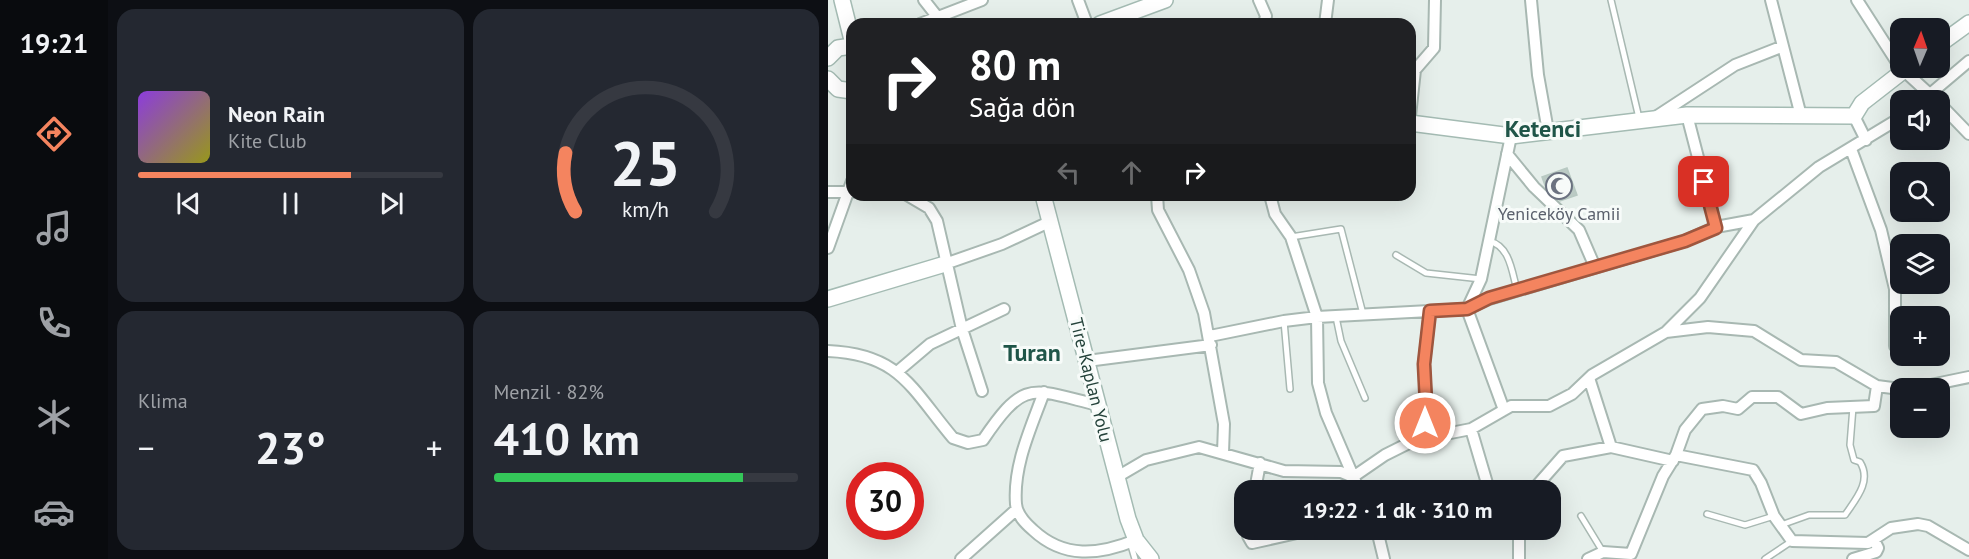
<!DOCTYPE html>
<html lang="tr">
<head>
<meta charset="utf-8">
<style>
  :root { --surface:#171b24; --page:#242831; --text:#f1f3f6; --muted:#9ea1a6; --line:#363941; --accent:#f4845f }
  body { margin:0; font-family:"PT Sans",sans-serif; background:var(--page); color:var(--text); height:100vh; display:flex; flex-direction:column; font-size:22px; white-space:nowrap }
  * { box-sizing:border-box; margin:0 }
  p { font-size:20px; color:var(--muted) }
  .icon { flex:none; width:33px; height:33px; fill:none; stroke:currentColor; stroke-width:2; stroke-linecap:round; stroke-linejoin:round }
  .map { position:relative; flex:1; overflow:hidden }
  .side { display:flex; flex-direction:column; gap:9px; padding:9px; background:#0d0f14; width:720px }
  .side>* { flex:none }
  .guide { position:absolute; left:18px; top:18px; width:570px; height:183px; border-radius:18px; box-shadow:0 6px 24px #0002; background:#202124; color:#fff; overflow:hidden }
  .needle { width:39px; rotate:2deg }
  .tools { position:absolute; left:1062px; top:18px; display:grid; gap:12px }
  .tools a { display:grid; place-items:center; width:60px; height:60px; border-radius:12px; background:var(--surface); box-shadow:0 6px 24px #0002; font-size:30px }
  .speed { position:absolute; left:18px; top:462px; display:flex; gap:12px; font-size:30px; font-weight:700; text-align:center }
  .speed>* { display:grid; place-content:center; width:78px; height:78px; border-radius:50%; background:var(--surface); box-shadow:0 6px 24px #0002; line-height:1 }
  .speed .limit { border:9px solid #d22; background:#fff; color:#111 }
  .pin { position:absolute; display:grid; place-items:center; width:51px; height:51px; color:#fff; margin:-26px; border-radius:12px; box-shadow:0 3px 9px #0006 }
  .me { position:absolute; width:66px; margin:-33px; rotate:0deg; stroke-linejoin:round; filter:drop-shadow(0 0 4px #0008) }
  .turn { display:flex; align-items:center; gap:21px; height:126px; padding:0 24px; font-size:27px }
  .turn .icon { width:78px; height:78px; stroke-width:2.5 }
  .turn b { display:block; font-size:42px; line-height:51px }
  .lanes { display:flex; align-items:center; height:57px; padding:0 24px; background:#0003; justify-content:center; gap:30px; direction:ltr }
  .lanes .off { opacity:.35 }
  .big { font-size:45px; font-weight:700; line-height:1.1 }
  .side .card { flex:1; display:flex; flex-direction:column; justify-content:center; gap:9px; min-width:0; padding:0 21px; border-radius:18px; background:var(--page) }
  .side .dial { align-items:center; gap:0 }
  .dial svg { height:156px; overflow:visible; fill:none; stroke:var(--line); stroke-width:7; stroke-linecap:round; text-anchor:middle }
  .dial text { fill:var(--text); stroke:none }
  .song { display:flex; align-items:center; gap:18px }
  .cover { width:72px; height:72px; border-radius:9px; background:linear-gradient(135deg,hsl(270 70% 55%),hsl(60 70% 35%)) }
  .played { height:6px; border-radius:3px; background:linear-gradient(90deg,var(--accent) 70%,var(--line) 70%) }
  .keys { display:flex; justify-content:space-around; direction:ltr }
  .heat { display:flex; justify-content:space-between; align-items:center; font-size:33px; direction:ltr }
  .charge { height:9px; border-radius:4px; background:linear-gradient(90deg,#34c759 82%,var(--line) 0) }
  .side .tiles { flex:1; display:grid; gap:9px; grid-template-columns:repeat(2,1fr) }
  .trip { position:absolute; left:406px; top:480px; width:327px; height:60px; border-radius:18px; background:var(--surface); box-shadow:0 6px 24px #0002; font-weight:700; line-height:60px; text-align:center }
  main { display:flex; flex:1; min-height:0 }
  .tab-bar { display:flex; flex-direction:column; width:108px; justify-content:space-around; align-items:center; background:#090b0e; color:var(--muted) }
  .tab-bar .icon { width:42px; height:42px }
  .tab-bar .on { color:var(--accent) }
  .tab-bar b { font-size:27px; color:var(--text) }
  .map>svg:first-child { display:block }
</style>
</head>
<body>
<main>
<nav class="tab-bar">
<b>19:21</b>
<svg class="icon on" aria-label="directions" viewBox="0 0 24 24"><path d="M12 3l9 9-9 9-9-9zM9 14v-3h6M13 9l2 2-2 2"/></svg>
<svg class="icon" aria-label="music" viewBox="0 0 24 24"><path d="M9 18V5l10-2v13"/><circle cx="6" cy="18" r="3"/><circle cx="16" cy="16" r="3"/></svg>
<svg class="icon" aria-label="phone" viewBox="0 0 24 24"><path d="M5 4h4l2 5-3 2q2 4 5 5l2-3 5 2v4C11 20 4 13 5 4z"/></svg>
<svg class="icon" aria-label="climate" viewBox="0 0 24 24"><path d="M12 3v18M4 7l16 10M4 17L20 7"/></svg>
<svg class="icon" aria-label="car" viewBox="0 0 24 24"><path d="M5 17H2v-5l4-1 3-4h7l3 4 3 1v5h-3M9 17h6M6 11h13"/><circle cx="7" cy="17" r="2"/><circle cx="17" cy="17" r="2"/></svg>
</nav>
<section class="side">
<div class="tiles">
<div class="card">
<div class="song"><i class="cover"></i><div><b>Neon Rain</b><p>Kite Club</p></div></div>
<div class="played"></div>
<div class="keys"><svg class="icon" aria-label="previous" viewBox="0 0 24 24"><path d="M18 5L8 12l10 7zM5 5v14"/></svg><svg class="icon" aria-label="pause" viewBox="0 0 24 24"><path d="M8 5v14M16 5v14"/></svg><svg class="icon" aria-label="next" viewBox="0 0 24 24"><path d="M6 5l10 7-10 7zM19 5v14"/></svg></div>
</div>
<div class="card dial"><svg viewBox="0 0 100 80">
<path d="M14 69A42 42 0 1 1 86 69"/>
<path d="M14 69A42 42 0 0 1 9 39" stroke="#f4845f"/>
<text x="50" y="56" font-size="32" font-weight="700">25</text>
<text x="50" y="72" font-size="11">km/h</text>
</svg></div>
<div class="card"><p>Klima</p>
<div class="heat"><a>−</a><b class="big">23°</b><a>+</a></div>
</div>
<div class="card"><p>Menzil · 82%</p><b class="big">410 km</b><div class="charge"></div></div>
</div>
</section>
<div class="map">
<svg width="1141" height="559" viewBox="0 0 1141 559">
  <rect width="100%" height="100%" fill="#e6efeb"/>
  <path fill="#bbcac4" stroke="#b8c9c2" stroke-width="1.5" d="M 739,168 L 749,195 L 732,201 L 718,188 L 714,177 Z"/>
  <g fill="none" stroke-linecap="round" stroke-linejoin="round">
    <defs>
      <path id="lane" d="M 783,0 L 811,118
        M 463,237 L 513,229 L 535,314
        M 661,241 C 682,246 684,272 689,290
        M 568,255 L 598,273 L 653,279
        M 508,317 L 513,341 L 537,398
        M 456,321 L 462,389
        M 879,514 L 917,525 L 946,516
        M 753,516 L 775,552
        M 953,525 L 981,515 L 1017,515 C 1028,499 1044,481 1032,462 L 1026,460 L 1022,445 L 1025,407
        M 695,530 L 724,533
        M 302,542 L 307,559
        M 937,559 L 964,541"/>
      <path id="street" d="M 96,0 L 115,24
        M 250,0 L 259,24
        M 431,0 L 438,16 L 436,24
        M 703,0 L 710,75 L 720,131
        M 943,0 L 973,116
        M 1029,0 L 1072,67
        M 92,24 L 154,0
        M 497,24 L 500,0
        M 1073,68 L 1108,100
        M 1095,100 L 1141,61
        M 1112,104 L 1141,134
        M 859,115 L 888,227
        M 582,116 L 587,70 L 606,48 L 607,0
        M 1026,116 L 1038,140
        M 826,118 L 907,65 L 953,47
        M 1023,149 L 1053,230 L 1067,289 L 1067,346
        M 679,154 L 706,187 L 751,230 L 767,267
        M 0,192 L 24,192
        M 79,195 L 101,208 L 109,221 L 134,329 L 154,391
        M 329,195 L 330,210 L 361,270 L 376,313 L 396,424 L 395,453
        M 442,195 L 447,214 L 463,237 L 489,317 L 490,383 L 498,413 L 531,490
        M 0,248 L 24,181
        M 117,264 L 174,244 L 221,222
        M 838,332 L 880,327 L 926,331 L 973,360 L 1008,362 L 1049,386 L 1072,389
        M 382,336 L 456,321 L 489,317 L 639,309 L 661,299 L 857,241 L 888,227 L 926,220 L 991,167 L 1072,118
        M 0,351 C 72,354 83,388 125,438 L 140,443 L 155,440 C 197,378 203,389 270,405
        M 259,361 L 383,345
        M 69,372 L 102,344 L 176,309
        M 1088,388 L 1141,377
        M 216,392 C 203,428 185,465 188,504 C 189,515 197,523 205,530 C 236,559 271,555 308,540
        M 676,410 L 639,309 L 653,279 L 683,136
        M 643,429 L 661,490
        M 601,437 L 593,409 L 598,403 L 596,364 L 602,311
        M 783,447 L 845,461
        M 848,455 L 925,470 L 933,483 L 946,516 L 964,541 L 1040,543 L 1063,528 L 1090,524 L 1100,526 L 1141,550
        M 289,477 L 318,460 L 371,447 L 456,471 L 513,472 L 525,477
        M 525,477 L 557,455 L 587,440 L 643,429 L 683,406 L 721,406 L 744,394 L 764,375 L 838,332 L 872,298 L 926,220
        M 427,490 L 432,463
        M 705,490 L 735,456 L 783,447 L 761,378
        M 421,530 L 420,536 L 424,543 L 482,530
        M 549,530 L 556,559
        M 133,559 L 189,509
        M 691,559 L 691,530
        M 760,559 L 775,552 L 803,554 L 835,476 L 848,455 L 857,430 L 874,409 L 895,406 L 910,409 L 924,397 L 950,397 L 973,414 L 999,408 L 1046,406 L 1049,386
        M 1025,559 L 1048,552 L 1050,548 L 1046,540"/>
      <path id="secondary" d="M 14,0 L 24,40
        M 272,24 L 337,0
        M 1112,44 L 1141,23
        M 0,58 L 10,48 L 24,46
        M 0,79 L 10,89 L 24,91
        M 582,123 L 683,136 L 859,115 L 1026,116 L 1034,103 L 1079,68
        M 215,195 L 300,519 L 308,540 L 323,559
        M 0,299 L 117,264"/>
    </defs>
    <use href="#lane" stroke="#a8b8b2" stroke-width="8"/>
    <use href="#street" stroke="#a8b8b2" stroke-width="14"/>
    <use href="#secondary" stroke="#a4bbb3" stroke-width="18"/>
    <use href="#lane" stroke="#fff" stroke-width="5"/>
    <use href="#street" stroke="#fff" stroke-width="10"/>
    <use href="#secondary" stroke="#fff" stroke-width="15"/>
  </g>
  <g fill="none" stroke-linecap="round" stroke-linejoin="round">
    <defs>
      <path id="route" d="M 597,423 L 593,409 L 598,403 L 596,364 L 602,311 L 639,309 L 661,298 L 857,241 L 888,228 L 876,182"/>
    </defs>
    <use href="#route" stroke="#9f563e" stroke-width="15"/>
    <use href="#route" stroke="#f4845f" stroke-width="10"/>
  </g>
  <defs>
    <symbol id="mosque-ring" viewBox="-11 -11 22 22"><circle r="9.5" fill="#f7fbf9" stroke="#6b7280" stroke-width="1.5"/><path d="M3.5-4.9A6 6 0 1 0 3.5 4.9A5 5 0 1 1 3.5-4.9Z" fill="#6b7280"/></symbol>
  </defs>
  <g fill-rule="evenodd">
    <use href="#mosque-ring" x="716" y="171" width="30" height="30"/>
  </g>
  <g text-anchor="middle" stroke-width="6" stroke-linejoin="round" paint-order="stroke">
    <g font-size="18" fill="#5b616d" stroke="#f7fbf9">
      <text x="731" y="220">Yeniceköy Camii</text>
    </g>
    <g font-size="18" fill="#24423a" stroke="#f7fbf9">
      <text transform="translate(263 380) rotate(76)" y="6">Tire-Kaplan Yolu</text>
    </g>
    <g font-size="24" font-weight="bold" fill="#1f5548" stroke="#f7fbf9">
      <text x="715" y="137">Ketenci</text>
      <text x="204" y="361">Turan</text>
    </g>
  </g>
</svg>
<div class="tools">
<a><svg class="needle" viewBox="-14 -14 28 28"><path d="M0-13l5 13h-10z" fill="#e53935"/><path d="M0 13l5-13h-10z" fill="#9ea1a6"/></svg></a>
<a><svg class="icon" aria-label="sound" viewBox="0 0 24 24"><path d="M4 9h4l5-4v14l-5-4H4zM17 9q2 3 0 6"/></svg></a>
<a><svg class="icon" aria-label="search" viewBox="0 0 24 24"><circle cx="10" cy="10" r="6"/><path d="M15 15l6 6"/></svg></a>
<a><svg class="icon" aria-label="layers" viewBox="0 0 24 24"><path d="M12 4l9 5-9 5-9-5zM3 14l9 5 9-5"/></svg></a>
<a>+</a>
<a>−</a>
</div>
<div class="speed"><div class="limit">30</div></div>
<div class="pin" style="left:876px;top:182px;background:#d93025"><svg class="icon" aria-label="arrive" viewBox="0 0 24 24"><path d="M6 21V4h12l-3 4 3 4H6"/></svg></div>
<svg class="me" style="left:597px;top:423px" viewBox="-20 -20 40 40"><circle r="17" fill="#f4845f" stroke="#fff" stroke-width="3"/><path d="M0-11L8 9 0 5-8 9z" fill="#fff"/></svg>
<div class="trip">19:22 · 1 dk · 310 m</div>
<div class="guide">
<div class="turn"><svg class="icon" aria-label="right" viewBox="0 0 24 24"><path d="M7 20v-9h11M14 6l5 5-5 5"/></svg><div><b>80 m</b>Sağa dön</div></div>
<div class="lanes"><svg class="icon off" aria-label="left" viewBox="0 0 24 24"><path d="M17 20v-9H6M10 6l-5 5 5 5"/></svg><svg class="icon off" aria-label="ahead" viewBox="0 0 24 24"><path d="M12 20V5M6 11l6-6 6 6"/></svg><svg class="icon" aria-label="right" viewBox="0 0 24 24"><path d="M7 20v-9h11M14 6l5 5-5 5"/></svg></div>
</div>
</div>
</main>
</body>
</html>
